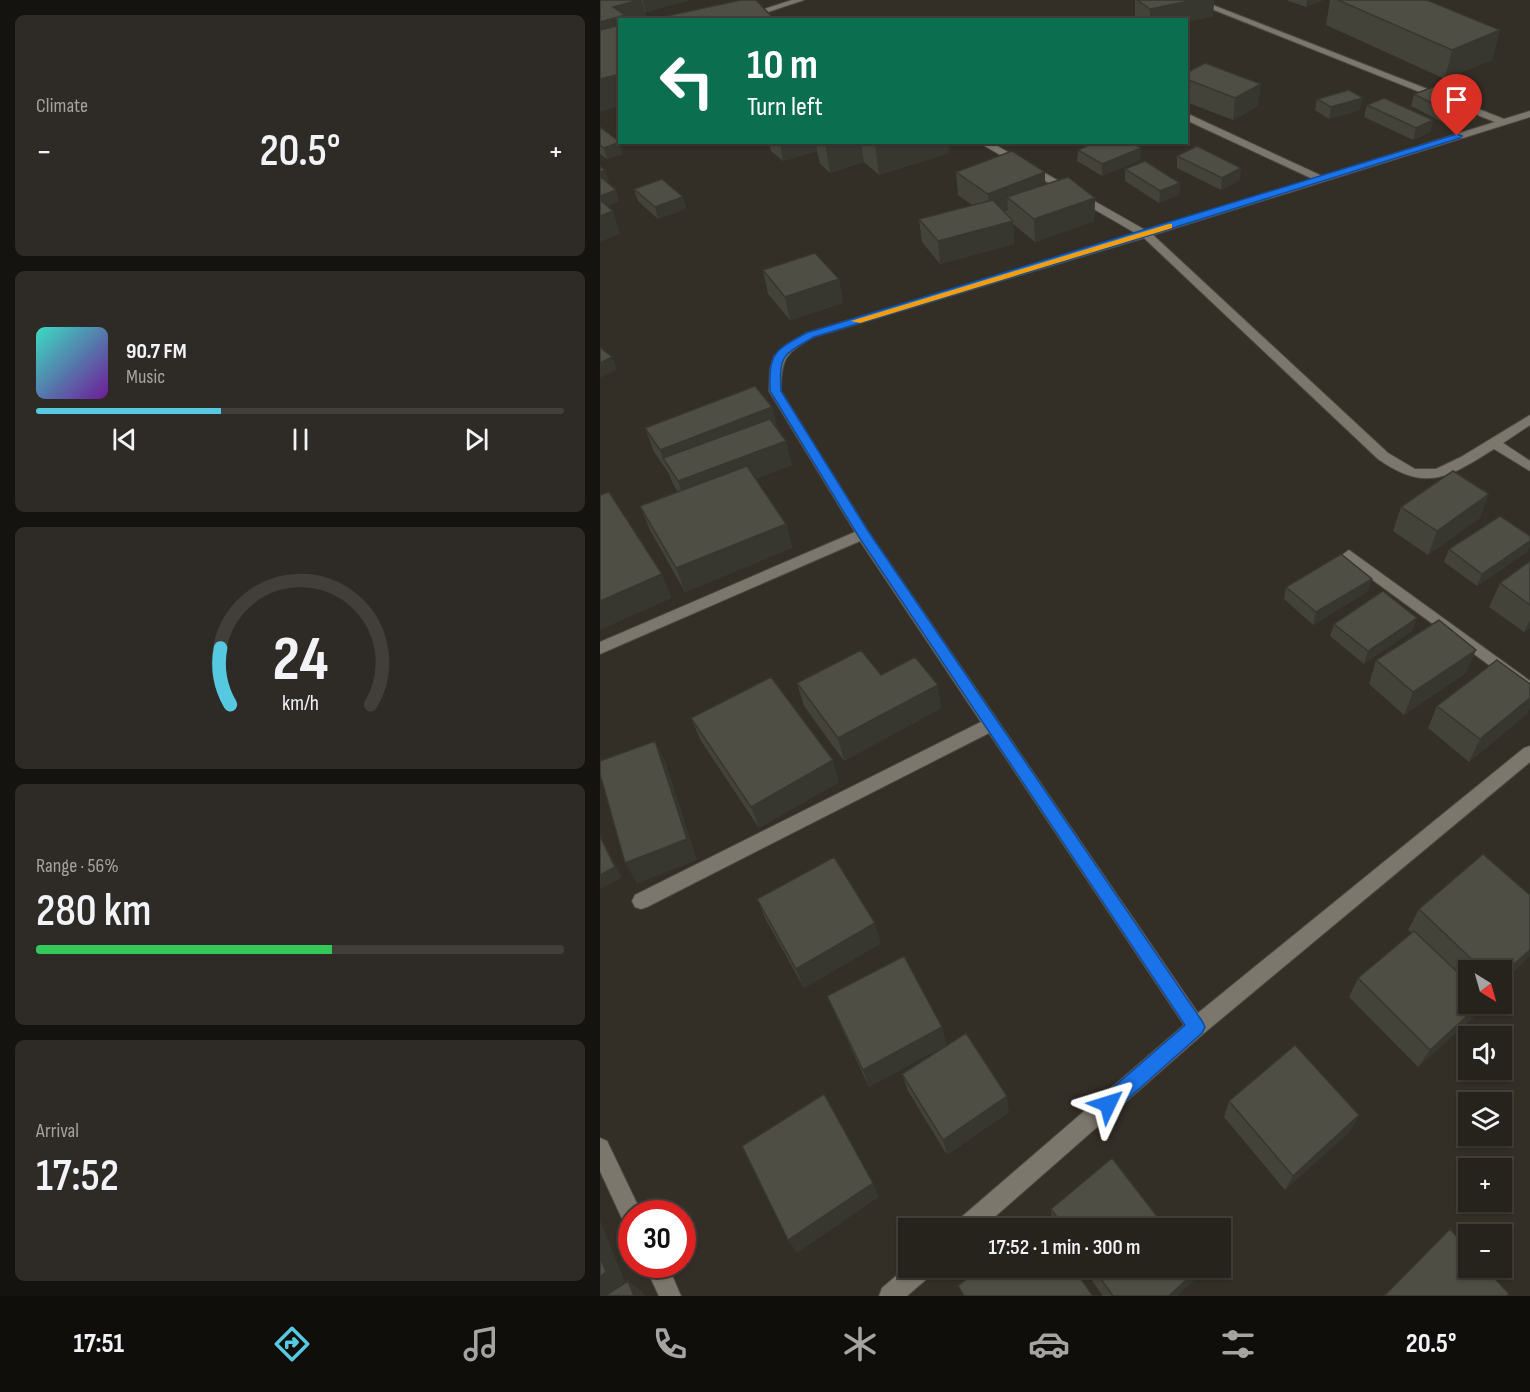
<!DOCTYPE html>
<html lang="en">
<head>
<meta charset="utf-8">
<style>
  :root { --surface:#26221c; --page:#2e2a25; --text:#f1f3f6; --muted:#a4a4a3; --line:#423f3b; --accent:#56c9e0 }
  body { margin:0; font-family:"Sofia Sans Condensed",sans-serif; background:var(--page); color:var(--text); height:100vh; display:flex; flex-direction:column; font-size:22px; white-space:nowrap }
  * { box-sizing:border-box; margin:0 }
  p { font-size:20px; color:var(--muted) }
  .icon { flex:none; width:33px; height:33px; fill:none; stroke:currentColor; stroke-width:2; stroke-linecap:round; stroke-linejoin:round }
  .map { position:relative; flex:1; overflow:hidden }
  .side { display:flex; flex-direction:column; gap:15px; padding:15px; background:#15130f; width:600px }
  .side>* { flex:none }
  .banner { position:absolute; left:18px; top:18px; width:570px; height:126px; border-radius:0px; box-shadow:0 2px 4px #0004,0 0 0 2px var(--line); background:#0b6e4f; color:#fff; overflow:hidden }
  .needle { width:39px; rotate:143deg }
  .tools { position:absolute; left:858px; top:960px; display:grid; gap:12px }
  .tools a { display:grid; place-items:center; width:54px; height:54px; border-radius:0px; background:var(--surface); box-shadow:0 2px 4px #0004,0 0 0 2px var(--line); font-size:30px }
  .speed { position:absolute; left:18px; top:1200px; display:flex; gap:12px; font-size:30px; font-weight:700; text-align:center }
  .speed>* { display:grid; place-content:center; width:78px; height:78px; border-radius:50%; background:var(--surface); box-shadow:0 2px 4px #0004,0 0 0 2px var(--line); line-height:1 }
  .speed .limit { border:9px solid #d22; background:#fff; color:#111 }
  .pin { position:absolute; display:grid; place-items:center; width:51px; height:51px; color:#fff; margin:-62px -26px; border-radius:50% 50% 50% 0; rotate:-45deg; box-shadow:0 0 6px #0007 }
  .pin .icon { rotate:45deg }
  .me { position:absolute; width:66px; margin:-33px; rotate:49deg; stroke-linejoin:round; filter:drop-shadow(0 0 4px #0008) }
  .turn { display:flex; align-items:center; gap:21px; height:126px; padding:0 30px; font-size:27px }
  .turn .icon { width:78px; height:78px; stroke-width:2.5 }
  .turn b { display:block; font-size:42px; line-height:51px }
  .big { font-size:45px; font-weight:600; line-height:1.1 }
  .side .card { flex:1; display:flex; flex-direction:column; justify-content:center; gap:9px; min-width:0; padding:0 21px; border-radius:9px; background:var(--page) }
  .side .dial { align-items:center; gap:0 }
  .dial svg { height:156px; overflow:visible; fill:none; stroke:var(--line); stroke-width:7; stroke-linecap:round; text-anchor:middle }
  .dial text { fill:var(--text); stroke:none }
  .song { display:flex; align-items:center; gap:18px }
  .cover { width:72px; height:72px; border-radius:9px; background:linear-gradient(135deg,hsl(170 70% 55%),hsl(280 70% 35%)) }
  .played { height:6px; border-radius:3px; background:linear-gradient(90deg,var(--accent) 35%,var(--line) 35%) }
  .keys { display:flex; justify-content:space-around; direction:ltr }
  .heat { display:flex; justify-content:space-between; align-items:center; font-size:33px; direction:ltr }
  .charge { height:9px; border-radius:4px; background:linear-gradient(90deg,#34c759 56%,var(--line) 0) }
  .trip { position:absolute; left:298px; top:1218px; width:333px; height:60px; border-radius:0px; background:var(--surface); box-shadow:0 2px 4px #0004,0 0 0 2px var(--line); font-weight:600; line-height:60px; text-align:center }
  .tab-bar { display:flex; height:96px; justify-content:space-around; align-items:center; background:#0f0e0b; color:var(--muted) }
  .tab-bar .icon { width:42px; height:42px }
  .tab-bar .selected { color:var(--accent) }
  .tab-bar b { font-size:27px; color:var(--text) }
  main { display:flex; flex:1; min-height:0 }
  .map>svg:first-child { display:block }
</style>
</head>
<body>
<main>
<section class="side">
<div class="card"><p>Climate</p>
<div class="heat"><a>−</a><b class="big">20.5°</b><a>+</a></div>
</div>
<div class="card">
<div class="song"><i class="cover"></i><div><b>90.7 FM</b><p>Music</p></div></div>
<div class="played"></div>
<div class="keys"><svg class="icon" aria-label="previous" viewBox="0 0 24 24"><path d="M18 5L8 12l10 7zM5 5v14"/></svg><svg class="icon" aria-label="pause" viewBox="0 0 24 24"><path d="M8 5v14M16 5v14"/></svg><svg class="icon" aria-label="next" viewBox="0 0 24 24"><path d="M6 5l10 7-10 7zM19 5v14"/></svg></div>
</div>
<div class="card dial"><svg viewBox="0 0 100 80">
<path d="M14 69A42 42 0 1 1 86 69"/>
<path d="M14 69A42 42 0 0 1 9 40" stroke="#56c9e0"/>
<text x="50" y="56" font-size="32" font-weight="700">24</text>
<text x="50" y="72" font-size="11">km/h</text>
</svg></div>
<div class="card"><p>Range · 56%</p><b class="big">280 km</b><div class="charge"></div></div>
<div class="card"><p>Arrival</p><b class="big">17:52</b></div>
</section>
<div class="map">
<svg width="930" height="1296" viewBox="0 0 930 1296">
  <rect width="100%" height="100%" fill="#332e26"/>
  <g fill="none" stroke-linecap="round" stroke-linejoin="round">
    <defs>
      <path id="minor" d="M 192,0 L 204,0 L 156,16 L 149,14 Z
        M 589,0 L 600,0 L 904,119 L 930,111 L 930,117 L 553,235 L 788,453 L 815,469 L 836,469 L 861,457 L 930,415 L 930,425 L 903,443 L 930,461 L 930,471 L 894,449 C 849,477 826,493 778,459 L 544,238 L 214,337 C 186,353 181,357 181,391 L 268,531 L 598,1013 L 924,748 L 930,746 L 930,762 L 603,1034 L 382,1228 L 356,1228 L 358,1220 L 584,1025 L 389,733 L 47,907 L 41,909 L 35,907 L 32,901 L 35,895 L 381,722 L 260,541 L 0,654 L 0,642 L 255,532 L 169,391 L 170,369 L 174,356 L 187,344 L 206,333 L 537,234 L 378,142 L 390,142 L 547,231 L 713,179 L 586,120 L 586,113 L 722,176 L 895,122 Z
        M 749,550 L 930,681 L 930,695 L 744,559 L 742,555 Z
        M 0,1138 L 7,1141 L 42,1214 L 32,1214 L 32,1225 L 24,1223 L 0,1171 Z
        M 44,1264 L 67,1264 L 81,1296 L 59,1296 Z
        M 309,1265 L 309,1268 L 333,1268 L 330,1276 L 307,1296 L 279,1296 L 282,1288 Z"/>
    </defs>
    <use href="#minor" stroke="#4e4a43" stroke-width="2"/>
    <use href="#minor" fill="#7c776d" fill-rule="evenodd"/>
  </g>
  <path fill="#43433a" d="M 0,0 L 90,0 L 46,12 L 45,12 L 20,20 L 20,106 L 0,111 Z
    M 535,0 L 614,0 L 613,16 L 586,22 L 586,20 L 535,20 Z
    M 686,0 L 723,0 L 706,7 Z
    M 730,0 L 827,0 L 900,30 L 892,60 L 845,79 L 726,25 Z
    M 586,73 L 658,106 L 633,120 L 586,102 Z
    M 814,94 L 876,120 L 854,128 L 811,106 Z
    M 717,99 L 760,110 L 729,119 L 715,110 Z
    M 767,105 L 833,120 L 830,132 L 813,140 L 764,117 Z
    M 0,127 L 23,154 L 7,159 L 0,154 Z
    M 169,142 L 348,142 L 349,153 L 279,175 L 264,162 L 230,173 L 220,164 L 217,151 L 183,161 L 171,151 Z
    M 541,148 L 540,160 L 502,176 L 477,161 L 478,150 Z
    M 577,156 L 640,180 L 621,190 L 577,168 Z
    M 525,169 L 580,183 L 579,195 L 559,203 L 525,181 Z
    M 356,172 L 445,172 L 445,185 L 495,198 L 494,221 L 435,242 L 413,224 L 414,244 L 340,264 L 322,242 L 319,219 L 372,205 L 358,195 Z
    M 34,189 L 83,197 L 86,209 L 58,219 L 38,201 Z
    M 163,270 L 239,279 L 243,303 L 190,320 L 168,294 Z
    M 172,407 L 177,429 L 192,465 L 155,479 L 186,524 L 192,548 L 85,592 L 50,530 L 40,506 L 78,492 L 72,482 L 69,474 L 54,452 L 45,428 Z
    M 801,507 L 880,518 L 828,555 L 793,531 Z
    M 849,549 L 928,551 L 877,586 L 844,562 Z
    M 930,561 L 930,628 L 924,632 L 889,607 L 900,583 Z
    M 686,587 L 768,591 L 713,625 L 684,599 Z
    M 734,624 L 813,630 L 764,664 L 730,636 Z
    M 776,660 L 866,673 L 804,715 L 769,684 Z
    M 281,675 L 341,708 L 244,761 L 204,706 L 197,683 Z
    M 930,684 L 930,708 L 927,714 L 869,762 L 828,728 L 837,706 Z
    M 91,718 L 239,782 L 159,828 L 101,741 Z
    M 930,895 L 930,956 L 902,982 L 902,970 L 868,970 L 868,1004 L 873,1017 L 818,1067 L 749,997 L 758,978 L 812,933 L 808,930 L 819,909 Z
    M 157,899 L 281,943 L 204,988 L 166,920 Z
    M 227,996 L 342,1027 L 346,1045 L 269,1087 L 235,1014 Z
    M 302,1074 L 409,1112 L 347,1155 L 308,1091 Z
    M 629,1101 L 759,1115 L 750,1131 L 685,1190 L 624,1117 Z
    M 451,1209 L 566,1228 L 456,1228 L 452,1222 Z
    M 483,1268 L 596,1268 L 593,1281 L 577,1296 L 503,1296 Z"/>
  <path fill="#373730" d="M 39,0 L 42,0 L 47,20 L 20,20 L 20,39 L 0,37 L 0,22 L 13,7 Z
    M 43,0 L 90,0 L 46,12 Z
    M 594,0 L 614,0 L 613,16 L 586,22 L 586,20 L 550,20 L 550,9 Z
    M 707,0 L 723,0 L 706,7 Z
    M 900,30 L 892,60 L 845,79 L 852,50 Z
    M 20,74 L 20,106 L 0,111 L 0,79 Z
    M 661,84 L 658,106 L 633,120 L 635,98 Z
    M 763,98 L 760,110 L 729,119 L 731,107 Z
    M 879,108 L 876,120 L 854,128 L 857,116 Z
    M 833,120 L 830,132 L 813,140 L 816,128 Z
    M 20,142 L 23,154 L 7,159 L 4,148 Z
    M 180,142 L 216,142 L 217,151 L 183,161 Z
    M 225,142 L 261,142 L 264,162 L 230,173 Z
    M 279,142 L 348,142 L 349,153 L 279,175 L 275,144 Z
    M 541,148 L 540,160 L 502,176 L 502,164 Z
    M 641,168 L 640,180 L 621,190 L 622,178 Z
    M 5,170 L 9,182 L 0,185 L 0,172 Z
    M 445,172 L 445,195 L 407,197 L 408,210 L 390,217 L 388,194 Z
    M 580,183 L 579,195 L 559,203 L 560,191 Z
    M 16,190 L 19,202 L 0,209 L 0,196 Z
    M 83,197 L 86,209 L 58,219 L 55,207 Z
    M 495,198 L 494,221 L 435,242 L 434,219 Z
    M 13,211 L 20,234 L 0,242 L 0,216 Z
    M 413,221 L 414,244 L 340,264 L 338,241 Z
    M 239,279 L 243,303 L 190,320 L 185,297 Z
    M 12,357 L 17,369 L 0,378 L 0,363 Z
    M 172,407 L 178,431 L 63,458 L 69,474 L 60,450 Z
    M 186,441 L 192,465 L 86,505 L 78,481 Z
    M 889,494 L 880,518 L 828,555 L 837,531 Z
    M 186,524 L 192,548 L 85,592 L 76,568 Z
    M 930,541 L 930,547 L 928,551 L 877,586 L 882,574 Z
    M 62,574 L 72,598 L 0,630 L 0,601 Z
    M 772,579 L 768,591 L 713,625 L 716,612 Z
    M 817,618 L 813,630 L 764,664 L 768,651 Z
    M 930,620 L 930,628 L 924,632 Z
    M 876,650 L 866,673 L 804,715 L 813,692 Z
    M 338,685 L 341,708 L 244,761 L 238,738 Z
    M 930,698 L 930,708 L 927,714 L 869,762 L 880,739 Z
    M 55,741 L 66,763 L 97,860 L 37,884 L 25,863 Z
    M 233,760 L 239,782 L 159,828 L 151,807 Z
    M 0,835 L 22,878 L 0,889 Z
    M 275,923 L 281,943 L 204,988 L 196,969 Z
    M 930,950 L 930,956 L 902,982 L 902,975 Z
    M 880,1004 L 882,1004 L 873,1017 L 818,1067 L 830,1050 Z
    M 342,1027 L 346,1045 L 269,1087 L 263,1070 Z
    M 407,1096 L 409,1112 L 347,1155 L 343,1140 Z
    M 759,1115 L 750,1131 L 685,1190 L 693,1176 Z
    M 273,1183 L 279,1197 L 197,1253 L 188,1240 Z
    M 0,1220 L 28,1289 L 18,1296 L 0,1296 Z
    M 598,1269 L 593,1281 L 577,1296 L 569,1296 Z
    M 28,1281 L 43,1292 L 45,1296 L 34,1296 Z"/>
  <path fill="#4e4e44" stroke="#373730" stroke-width="1.5" d="M 0,0 L 39,0 L 13,7 L 25,15 L 0,22 Z
    M 141,0 L 156,0 L 175,20 L 48,20 Z
    M 537,0 L 594,0 L 550,9 Z
    M 738,0 L 827,0 L 900,30 L 852,50 Z
    M 20,25 L 20,74 L 0,79 L 0,30 Z
    M 605,63 L 661,84 L 635,98 L 586,79 L 586,73 Z
    M 836,86 L 879,108 L 857,116 L 814,94 Z
    M 749,90 L 763,98 L 731,107 L 717,99 Z
    M 784,98 L 833,120 L 816,128 L 767,105 Z
    M 0,127 L 20,142 L 4,148 L 0,145 Z
    M 495,142 L 531,142 L 541,148 L 502,164 L 478,150 Z
    M 597,146 L 641,168 L 622,178 L 577,156 Z
    M 412,151 L 445,172 L 388,194 L 356,172 Z
    M 545,161 L 580,183 L 560,191 L 525,169 Z
    M 0,166 L 5,170 L 0,172 Z
    M 468,177 L 495,198 L 434,219 L 407,197 Z
    M 0,178 L 2,178 L 16,190 L 0,196 Z
    M 62,179 L 83,197 L 55,207 L 34,189 Z
    M 0,200 L 13,211 L 0,216 Z
    M 393,200 L 413,221 L 338,241 L 319,219 Z
    M 215,253 L 239,279 L 185,297 L 163,270 Z
    M 0,347 L 12,357 L 0,363 Z
    M 155,386 L 172,407 L 60,450 L 45,428 Z
    M 170,419 L 186,441 L 78,481 L 63,458 Z
    M 147,466 L 186,524 L 76,568 L 40,506 Z
    M 853,471 L 889,494 L 837,531 L 801,507 Z
    M 9,492 L 62,574 L 0,601 L 0,495 Z
    M 900,516 L 930,536 L 930,541 L 882,574 L 849,549 Z
    M 741,554 L 772,579 L 716,612 L 686,587 Z
    M 930,561 L 930,605 L 900,583 Z
    M 783,591 L 817,618 L 768,651 L 734,624 Z
    M 839,620 L 876,650 L 813,692 L 776,660 Z
    M 261,650 L 281,675 L 315,657 L 338,685 L 238,738 L 197,683 Z
    M 897,660 L 930,684 L 930,698 L 880,739 L 837,706 Z
    M 171,677 L 233,760 L 151,807 L 91,718 Z
    M 55,741 L 87,839 L 25,863 L 0,774 L 0,761 Z
    M 0,836 L 15,867 L 0,875 Z
    M 883,854 L 930,895 L 930,950 L 902,975 L 902,970 L 883,970 L 819,909 Z
    M 234,857 L 275,923 L 196,969 L 157,899 Z
    M 814,931 L 868,982 L 868,1004 L 880,1004 L 830,1050 L 758,978 Z
    M 304,956 L 342,1027 L 263,1070 L 227,996 Z
    M 366,1033 L 407,1096 L 343,1140 L 302,1074 Z
    M 695,1045 L 759,1115 L 693,1176 L 629,1101 Z
    M 224,1094 L 273,1183 L 188,1240 L 142,1146 Z
    M 512,1158 L 566,1228 L 465,1228 L 451,1209 Z
    M 439,1219 L 446,1228 L 427,1228 Z
    M 850,1229 L 868,1249 L 868,1268 L 885,1268 L 909,1294 L 907,1296 L 784,1296 Z
    M 0,1257 L 6,1272 L 0,1277 Z
    M 380,1268 L 473,1268 L 493,1296 L 364,1296 L 358,1286 Z
    M 493,1268 L 596,1268 L 598,1269 L 569,1296 L 513,1296 Z
    M 28,1281 L 34,1296 L 5,1296 Z"/>
  <path fill="#1a73e8" stroke="#114b97" stroke-width="1.5" d="M 857,134 L 862,136 L 860,138 L 528,242 L 214,337 C 183,355 179,354 181,391 L 268,531 L 602,1021 L 605,1027 L 602,1033 L 514,1111 L 508,1113 L 501,1111 L 499,1104 L 501,1098 L 585,1025 L 259,537 L 170,391 C 169,352 174,351 206,333 Z"/>
  <path fill="#f59e0b" d="M 569,224 L 572,224 L 572,228 L 260,323 L 251,321 Z"/>
</svg>
<div class="tools">
<a><svg class="needle" viewBox="-14 -14 28 28"><path d="M0-13l5 13h-10z" fill="#e53935"/><path d="M0 13l5-13h-10z" fill="#a4a4a3"/></svg></a>
<a><svg class="icon" aria-label="sound" viewBox="0 0 24 24"><path d="M4 9h4l5-4v14l-5-4H4zM17 9q2 3 0 6"/></svg></a>
<a><svg class="icon" aria-label="layers" viewBox="0 0 24 24"><path d="M12 4l9 5-9 5-9-5zM3 14l9 5 9-5"/></svg></a>
<a>+</a>
<a>−</a>
</div>
<div class="speed"><div class="limit">30</div></div>
<div class="pin" style="left:857px;top:136px;background:#d93025"><svg class="icon" aria-label="arrive" viewBox="0 0 24 24"><path d="M6 21V4h12l-3 4 3 4H6"/></svg></div>
<svg class="me" style="left:508px;top:1104px" viewBox="-20 -20 40 40"><path d="M0-17L14 15 0 8-14 15z" fill="#1a73e8" stroke="#fff" stroke-width="4"/></svg>
<div class="trip">17:52 · 1 min · 300 m</div>
<div class="banner">
<div class="turn"><svg class="icon" aria-label="left" viewBox="0 0 24 24"><path d="M17 20v-9H6M10 6l-5 5 5 5"/></svg><div><b>10 m</b>Turn left</div></div>
</div>
</div>
</main>
<nav class="tab-bar">
<b>17:51</b>
<svg class="icon selected" aria-label="directions" viewBox="0 0 24 24"><path d="M12 3l9 9-9 9-9-9zM9 14v-3h6M13 9l2 2-2 2"/></svg>
<svg class="icon" aria-label="music" viewBox="0 0 24 24"><path d="M9 18V5l10-2v13"/><circle cx="6" cy="18" r="3"/><circle cx="16" cy="16" r="3"/></svg>
<svg class="icon" aria-label="phone" viewBox="0 0 24 24"><path d="M5 4h4l2 5-3 2q2 4 5 5l2-3 5 2v4C11 20 4 13 5 4z"/></svg>
<svg class="icon" aria-label="climate" viewBox="0 0 24 24"><path d="M12 3v18M4 7l16 10M4 17L20 7"/></svg>
<svg class="icon" aria-label="car" viewBox="0 0 24 24"><path d="M5 17H2v-5l4-1 3-4h7l3 4 3 1v5h-3M9 17h6M6 11h13"/><circle cx="7" cy="17" r="2"/><circle cx="17" cy="17" r="2"/></svg>
<svg class="icon" aria-label="filters" viewBox="0 0 24 24"><path d="M4 7h16M4 17h16"/><circle cx="9" cy="7" r="2"/><circle cx="15" cy="17" r="2"/></svg>
<b>20.5°</b>
</nav>
</body>
</html>
